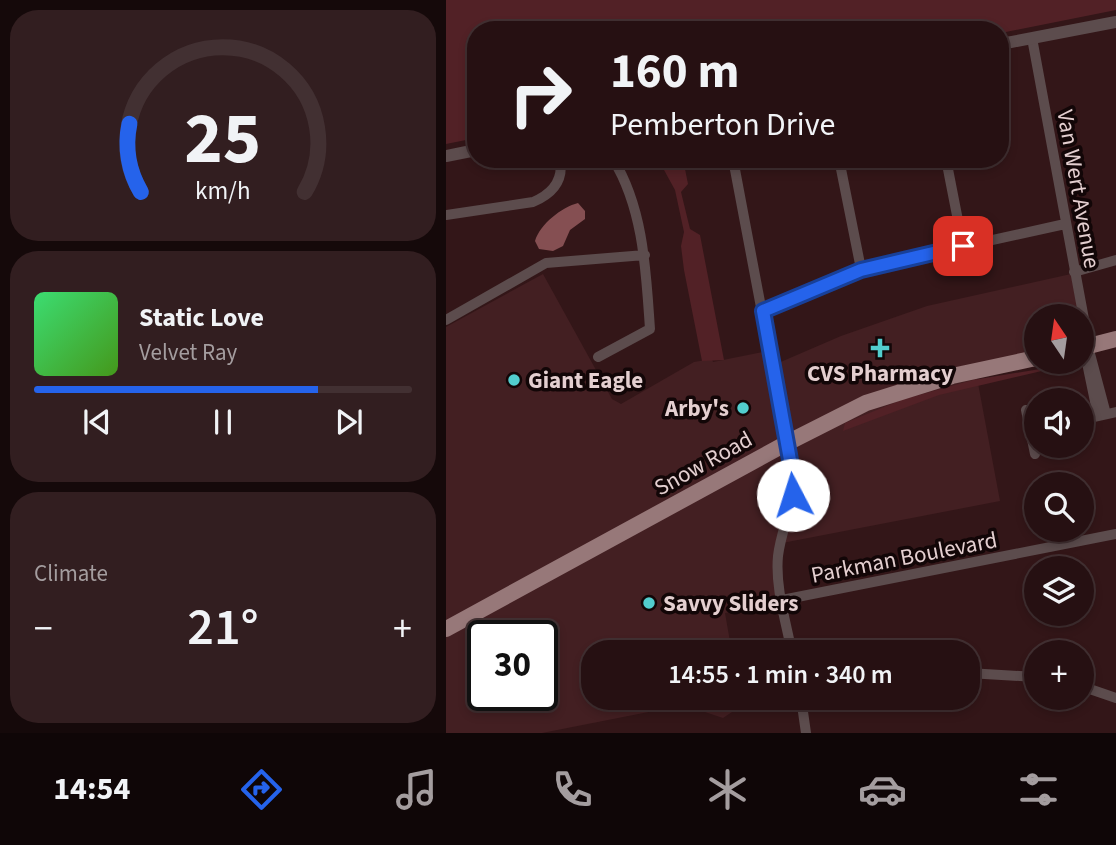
<!DOCTYPE html>
<html lang="en">
<head>
<meta charset="utf-8">
<style>
  :root { --surface:#261012; --page:#321e20; --text:#f1f3f6; --muted:#a49d9f; --line:#423032; --accent:#2563eb }
  body { margin:0; font-family:"Source Sans 3",sans-serif; background:var(--page); color:var(--text); height:100vh; display:flex; flex-direction:column; font-size:26px; white-space:nowrap }
  * { box-sizing:border-box; margin:0 }
  p { font-size:23px; color:var(--muted) }
  .icon { flex:none; width:38px; height:38px; fill:none; stroke:currentColor; stroke-width:2; stroke-linecap:round; stroke-linejoin:round }
  .map { position:relative; flex:1; overflow:hidden }
  .side { display:flex; flex-direction:column; gap:10px; padding:10px; background:#15090a; width:446px }
  .side>* { flex:none }
  .guide { position:absolute; left:21px; top:21px; width:542px; height:147px; border-radius:28px; box-shadow:0 4px 10px #0003,0 0 0 2px var(--line); background:#261012; color:var(--text); overflow:hidden }
  .needle { width:46px; rotate:347deg }
  .tools { position:absolute; left:578px; top:304px; display:grid; gap:14px }
  .tools a { display:grid; place-items:center; width:70px; height:70px; border-radius:50%; background:var(--surface); box-shadow:0 4px 10px #0003,0 0 0 2px var(--line); font-size:35px }
  .speed { position:absolute; left:21px; top:620px; display:flex; gap:14px; font-size:35px; font-weight:700; text-align:center }
  .speed>* { display:grid; place-content:center; width:91px; height:91px; border-radius:50%; background:var(--surface); box-shadow:0 4px 10px #0003,0 0 0 2px var(--line); line-height:1 }
  .speed .limit { border:4px solid #111; border-radius:10px; background:#fff; color:#111 }
  .pin { position:absolute; display:grid; place-items:center; width:60px; height:60px; color:#fff; margin:-30px; border-radius:14px; box-shadow:0 4px 10px #0006 }
  .me { position:absolute; width:77px; margin:-38px; rotate:355deg; stroke-linejoin:round; filter:drop-shadow(0 0 5px #0008) }
  .turn { display:flex; align-items:center; gap:24px; height:147px; padding:0 28px; font-size:32px }
  .turn .icon { width:91px; height:91px; stroke-width:2.5 }
  .turn b { display:block; font-size:49px; line-height:60px }
  .big { font-size:52px; font-weight:600; line-height:1.1 }
  .side .card { flex:1; display:flex; flex-direction:column; justify-content:center; gap:10px; min-width:0; padding:0 24px; border-radius:28px; background:var(--page) }
  .side .dial { align-items:center; gap:0 }
  .dial svg { height:182px; overflow:visible; fill:none; stroke:var(--line); stroke-width:7; stroke-linecap:round; text-anchor:middle }
  .dial text { fill:var(--text); stroke:none }
  .song { display:flex; align-items:center; gap:21px }
  .cover { width:84px; height:84px; border-radius:10px; background:linear-gradient(135deg,hsl(140 70% 55%),hsl(100 70% 35%)) }
  .played { height:7px; border-radius:4px; background:linear-gradient(90deg,var(--accent) 75%,var(--line) 75%) }
  .keys { display:flex; justify-content:space-around; direction:ltr }
  .heat { display:flex; justify-content:space-between; align-items:center; font-size:38px; direction:ltr }
  .trip { position:absolute; left:135px; top:640px; width:399px; height:70px; border-radius:28px; background:var(--surface); box-shadow:0 4px 10px #0003,0 0 0 2px var(--line); font-weight:600; line-height:70px; text-align:center }
  .menu { display:flex; height:112px; justify-content:space-around; align-items:center; background:#0f0607; color:var(--muted) }
  .menu .icon { width:49px; height:49px }
  .menu .selected { color:var(--accent) }
  .menu b { font-size:32px; color:var(--text) }
  main { display:flex; flex:1; min-height:0 }
  .map>svg:first-child { display:block }
</style>
</head>
<body>
<main>
<section class="side">
<div class="card dial"><svg viewBox="0 0 100 80">
<path d="M14 69A42 42 0 1 1 86 69"/>
<path d="M14 69A42 42 0 0 1 9 39" stroke="#2563eb"/>
<text x="50" y="56" font-size="32" font-weight="700">25</text>
<text x="50" y="72" font-size="11">km/h</text>
</svg></div>
<div class="card">
<div class="song"><i class="cover"></i><div><b>Static Love</b><p>Velvet Ray</p></div></div>
<div class="played"></div>
<div class="keys"><svg class="icon" aria-label="previous" viewBox="0 0 24 24"><path d="M18 5L8 12l10 7zM5 5v14"/></svg><svg class="icon" aria-label="pause" viewBox="0 0 24 24"><path d="M8 5v14M16 5v14"/></svg><svg class="icon" aria-label="next" viewBox="0 0 24 24"><path d="M6 5l10 7-10 7zM19 5v14"/></svg></div>
</div>
<div class="card"><p>Climate</p>
<div class="heat"><a>−</a><b class="big">21°</b><a>+</a></div>
</div>
</section>
<div class="map">
<svg width="670" height="733" viewBox="0 0 670 733">
  <rect width="100%" height="100%" fill="#331618"/>
  <path fill="#431f22" fill-rule="evenodd" d="M 97,274 L 166,399 L 175,404 L 248,362 L 266,359 L 267,362 L 327,350 L 330,364 L 395,336 L 481,306 L 625,274 L 633,317 L 590,317 L 590,362 L 605,362 L 531,378 L 554,501 L 331,544 L 333,603 L 279,613 L 286,653 L 147,653 L 147,698 L 294,698 L 295,706 L 277,718 L 238,705 L 96,733 L 0,733 L 0,327 ZM 37,635 L 96,635 L 96,695 L 37,695 Z"/>
  <path fill="#522126" d="M 0,0 L 670,0 L 670,10 L 555,33 L 555,30 L 30,30 L 30,138 L 0,144 Z
    M 212,159 L 237,159 L 242,184 L 235,192 L 244,229 L 254,235 L 278,360 L 256,361 L 238,270 L 235,246 L 238,232 L 229,190 Z
    M 630,363 L 493,395 L 397,431 L 399,423 L 455,400 L 527,380 Z"/>
  <path fill="#854f52" d="M 132,203 L 139,211 L 139,219 L 124,230 L 117,246 L 107,251 L 93,249 L 89,241 C 94,224 116,207 132,203 Z"/>
  <g fill="none" stroke-linecap="round" stroke-linejoin="round">
    <path stroke="#5c4c4d" stroke-width="10" d="M 586,38 L 640,330 L 641,363 L 652,416
      M 287,159 L 348,482 C 347,508 335,530 332,556 C 329,587 340,622 346,653
      M 393,159 L 415,269
      M 500,159 L 517,246
      M 115,164 L 139,159
      M 0,215 L 87,202 C 106,194 118,181 114,159
      M 628,272 L 670,260
      M 317,311 L 415,269 L 619,224
      M 0,320 L 100,263 L 199,255
      M 643,350 L 660,414
      M 152,357 L 204,329 C 200,273 198,209 167,159
      M 580,410 L 589,454
      M 635,420 L 670,412
      M 336,600 L 670,534
      M 522,673 L 590,677
      M 635,686 L 670,698
      M 355,698 L 360,733
      M 356,703 L 383,698"/>
    <path stroke="#5c4c4d" stroke-width="12" d="M 555,44 L 670,22
      M 0,156 L 30,150"/>
    <path stroke="#977879" stroke-width="16" d="M 635,348 L 670,339
      M 0,629 L 341,443 L 420,403 L 506,376 L 590,358"/>
  </g>
  <g fill="none" stroke-linecap="round" stroke-linejoin="round">
    <defs>
      <path id="route" d="M 347,495 L 348,482 L 317,311 L 415,270 L 517,246"/>
    </defs>
    <use href="#route" stroke="#184099" stroke-width="18"/>
    <use href="#route" stroke="#2563eb" stroke-width="12"/>
  </g>
  <g fill="#52cdce" stroke="#120607" stroke-width="2.5">
    <path d="M430.5 337.5h7v7h7v7h-7v7h-7v-7h-7v-7h7z"/>
    <circle cx="68" cy="380" r="7"/>
    <circle cx="297" cy="408" r="7"/>
    <circle cx="203" cy="603" r="7"/>
  </g>
  <g text-anchor="middle" stroke-width="7" stroke-linejoin="round" paint-order="stroke">
    <g font-size="23" fill="#e4cfd0" stroke="#120607">
      <text transform="translate(633 189) rotate(80)" y="8">Van Wert Avenue</text>
      <text transform="translate(257 463) rotate(-29)" y="8">Snow Road</text>
      <text transform="translate(458 557) rotate(-11)" y="8">Parkman Boulevard</text>
    </g>
    <g font-size="23" font-weight="bold" fill="#e4cfd0" stroke="#120607" text-anchor="start">
      <text x="434" y="381" text-anchor="middle">CVS Pharmacy</text>
      <text x="82" y="388">Giant Eagle</text>
      <text x="283" y="416" text-anchor="end">Arby's</text>
      <text x="217" y="611">Savvy Sliders</text>
    </g>
  </g>
</svg>
<div class="tools">
<a><svg class="needle" viewBox="-14 -14 28 28"><path d="M0-13l5 13h-10z" fill="#e53935"/><path d="M0 13l5-13h-10z" fill="#a49d9f"/></svg></a>
<a><svg class="icon" aria-label="sound" viewBox="0 0 24 24"><path d="M4 9h4l5-4v14l-5-4H4zM17 9q2 3 0 6"/></svg></a>
<a><svg class="icon" aria-label="search" viewBox="0 0 24 24"><circle cx="10" cy="10" r="6"/><path d="M15 15l6 6"/></svg></a>
<a><svg class="icon" aria-label="layers" viewBox="0 0 24 24"><path d="M12 4l9 5-9 5-9-5zM3 14l9 5 9-5"/></svg></a>
<a>+</a>
</div>
<div class="speed"><div class="limit">30</div></div>
<div class="pin" style="left:517px;top:246px;background:#d93025"><svg class="icon" aria-label="arrive" viewBox="0 0 24 24"><path d="M6 21V4h12l-3 4 3 4H6"/></svg></div>
<svg class="me" style="left:347px;top:495px" viewBox="-20 -20 40 40"><circle r="19" fill="#fff"/><path d="M0-13L10 11 0 6-10 11z" fill="#2563eb"/></svg>
<div class="trip">14:55 · 1 min · 340 m</div>
<div class="guide">
<div class="turn"><svg class="icon" aria-label="right" viewBox="0 0 24 24"><path d="M7 20v-9h11M14 6l5 5-5 5"/></svg><div><b>160 m</b>Pemberton Drive</div></div>
</div>
</div>
</main>
<nav class="menu">
<b>14:54</b>
<svg class="icon selected" aria-label="directions" viewBox="0 0 24 24"><path d="M12 3l9 9-9 9-9-9zM9 14v-3h6M13 9l2 2-2 2"/></svg>
<svg class="icon" aria-label="music" viewBox="0 0 24 24"><path d="M9 18V5l10-2v13"/><circle cx="6" cy="18" r="3"/><circle cx="16" cy="16" r="3"/></svg>
<svg class="icon" aria-label="phone" viewBox="0 0 24 24"><path d="M5 4h4l2 5-3 2q2 4 5 5l2-3 5 2v4C11 20 4 13 5 4z"/></svg>
<svg class="icon" aria-label="climate" viewBox="0 0 24 24"><path d="M12 3v18M4 7l16 10M4 17L20 7"/></svg>
<svg class="icon" aria-label="car" viewBox="0 0 24 24"><path d="M5 17H2v-5l4-1 3-4h7l3 4 3 1v5h-3M9 17h6M6 11h13"/><circle cx="7" cy="17" r="2"/><circle cx="17" cy="17" r="2"/></svg>
<svg class="icon" aria-label="filters" viewBox="0 0 24 24"><path d="M4 7h16M4 17h16"/><circle cx="9" cy="7" r="2"/><circle cx="15" cy="17" r="2"/></svg>
</nav>
</body>
</html>
